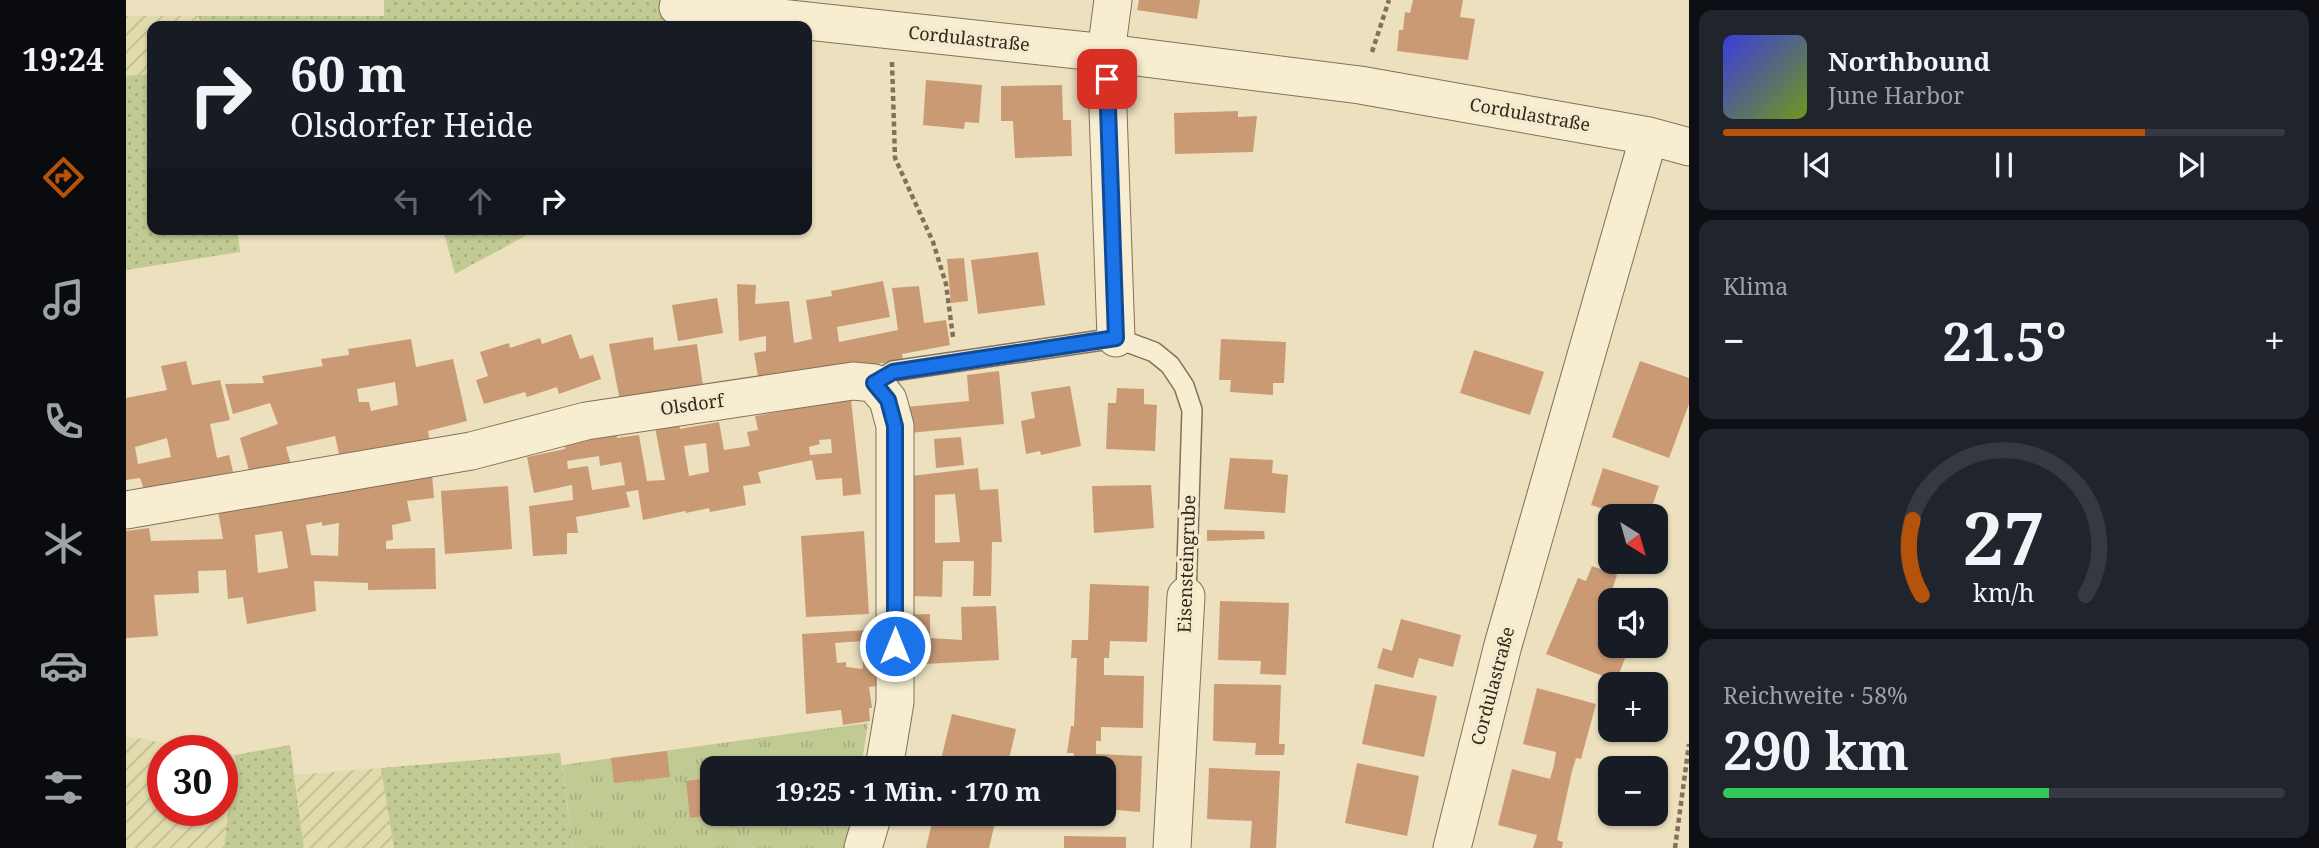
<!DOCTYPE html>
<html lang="de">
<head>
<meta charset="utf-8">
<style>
  :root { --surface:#171b24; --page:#20242c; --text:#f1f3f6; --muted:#9ea1a6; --line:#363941; --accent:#b45309 }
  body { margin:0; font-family:"Noto Serif",serif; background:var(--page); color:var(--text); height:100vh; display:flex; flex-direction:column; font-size:26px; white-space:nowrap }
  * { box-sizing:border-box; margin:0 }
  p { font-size:23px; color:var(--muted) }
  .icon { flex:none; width:38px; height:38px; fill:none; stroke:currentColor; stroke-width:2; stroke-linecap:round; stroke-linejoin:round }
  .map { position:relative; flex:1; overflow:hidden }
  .drawer { display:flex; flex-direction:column; gap:10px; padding:10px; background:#0d0f14; width:630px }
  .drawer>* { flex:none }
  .hud { position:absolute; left:21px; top:21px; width:665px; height:214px; border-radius:14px; box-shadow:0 2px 5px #0004; background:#171b24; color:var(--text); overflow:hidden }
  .needle { width:46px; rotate:143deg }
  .fabs { position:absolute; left:1472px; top:504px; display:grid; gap:14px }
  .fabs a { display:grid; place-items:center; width:70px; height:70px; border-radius:14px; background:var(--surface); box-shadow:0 2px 5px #0004; font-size:35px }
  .speed { position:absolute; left:21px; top:735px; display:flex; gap:14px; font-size:35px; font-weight:700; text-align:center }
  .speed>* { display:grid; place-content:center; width:91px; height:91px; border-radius:50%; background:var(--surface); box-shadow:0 2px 5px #0004; line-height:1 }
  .speed .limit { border:10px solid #d22; background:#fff; color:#111 }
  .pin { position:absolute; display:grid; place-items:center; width:60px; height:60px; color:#fff; margin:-30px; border-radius:14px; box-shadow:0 4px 10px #0006 }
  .me { position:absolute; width:77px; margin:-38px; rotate:0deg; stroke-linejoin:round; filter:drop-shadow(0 0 5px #0008) }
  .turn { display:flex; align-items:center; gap:24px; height:147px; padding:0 28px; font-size:32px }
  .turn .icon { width:91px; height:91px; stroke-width:2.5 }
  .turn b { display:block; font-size:49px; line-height:60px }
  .lanes { display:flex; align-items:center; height:66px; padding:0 28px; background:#0003; justify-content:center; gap:35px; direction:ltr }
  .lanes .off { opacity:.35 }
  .big { font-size:52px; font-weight:700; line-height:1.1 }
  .drawer .widget { flex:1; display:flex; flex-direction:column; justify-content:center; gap:10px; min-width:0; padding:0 24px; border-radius:14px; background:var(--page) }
  .drawer .dial { align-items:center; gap:0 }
  .dial svg { height:182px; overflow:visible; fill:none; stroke:var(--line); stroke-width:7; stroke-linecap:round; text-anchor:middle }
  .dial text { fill:var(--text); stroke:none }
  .song { display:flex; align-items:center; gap:21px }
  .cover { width:84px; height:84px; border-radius:10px; background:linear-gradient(135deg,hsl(240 70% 55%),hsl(80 70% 35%)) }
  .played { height:7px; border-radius:4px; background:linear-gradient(90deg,var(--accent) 75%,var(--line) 75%) }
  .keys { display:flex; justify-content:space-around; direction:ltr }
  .heat { display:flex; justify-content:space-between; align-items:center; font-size:38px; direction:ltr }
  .charge { height:10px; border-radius:5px; background:linear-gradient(90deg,#34c759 58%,var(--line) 0) }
  .trip { position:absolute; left:574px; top:756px; width:416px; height:70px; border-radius:14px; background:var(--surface); box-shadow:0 2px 5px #0004; font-weight:700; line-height:70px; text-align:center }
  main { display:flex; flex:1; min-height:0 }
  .tabs { display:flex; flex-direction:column; width:126px; justify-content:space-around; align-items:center; background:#090b0e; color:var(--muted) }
  .tabs .icon { width:49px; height:49px }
  .tabs .on { color:var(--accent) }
  .tabs b { font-size:32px; color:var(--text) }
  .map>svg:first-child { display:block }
</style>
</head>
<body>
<main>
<nav class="tabs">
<b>19:24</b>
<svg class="icon on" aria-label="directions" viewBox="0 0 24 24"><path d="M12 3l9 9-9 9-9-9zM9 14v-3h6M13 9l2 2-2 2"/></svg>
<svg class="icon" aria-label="music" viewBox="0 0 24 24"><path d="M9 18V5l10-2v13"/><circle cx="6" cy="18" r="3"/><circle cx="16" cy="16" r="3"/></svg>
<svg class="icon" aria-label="phone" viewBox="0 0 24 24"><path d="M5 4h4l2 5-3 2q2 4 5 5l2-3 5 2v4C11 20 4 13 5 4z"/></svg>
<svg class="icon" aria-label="climate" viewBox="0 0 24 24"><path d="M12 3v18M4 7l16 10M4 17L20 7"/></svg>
<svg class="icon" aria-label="car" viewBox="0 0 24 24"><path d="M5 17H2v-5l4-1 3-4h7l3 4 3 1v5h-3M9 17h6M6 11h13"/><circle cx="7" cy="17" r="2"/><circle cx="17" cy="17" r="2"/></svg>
<svg class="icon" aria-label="filters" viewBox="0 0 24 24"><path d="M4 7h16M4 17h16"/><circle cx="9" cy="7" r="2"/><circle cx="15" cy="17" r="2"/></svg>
</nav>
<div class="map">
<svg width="1563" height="848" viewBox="0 0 1563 848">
  <defs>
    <pattern id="farmland-furrows" width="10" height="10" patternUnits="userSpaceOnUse" patternTransform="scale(1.75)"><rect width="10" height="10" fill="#e1daac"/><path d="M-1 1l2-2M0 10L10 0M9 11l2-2" fill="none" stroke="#c2bb93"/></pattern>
    <pattern id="grass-dots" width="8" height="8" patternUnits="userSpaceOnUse" patternTransform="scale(1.75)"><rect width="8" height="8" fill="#c2ca93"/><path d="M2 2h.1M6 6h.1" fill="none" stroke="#a7ae7e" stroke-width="1.8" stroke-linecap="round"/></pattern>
    <pattern id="park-tufts" width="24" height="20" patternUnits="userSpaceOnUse" patternTransform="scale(1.75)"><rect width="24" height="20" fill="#c2ca93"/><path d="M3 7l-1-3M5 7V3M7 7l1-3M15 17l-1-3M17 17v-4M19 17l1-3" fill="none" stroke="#a7ae7e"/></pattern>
  </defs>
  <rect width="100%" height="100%" fill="#ece0bf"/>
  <path fill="url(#farmland-furrows)" d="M 0,16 L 73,16 L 74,26 L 26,26 L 26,74 L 0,76 Z
    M 0,736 L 83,751 L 37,751 L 37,810 L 96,810 L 96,753 L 109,755 L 98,848 L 0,848 Z
    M 255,768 L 268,848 L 178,848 L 169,775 Z"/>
  <path fill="url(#grass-dots)" d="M 258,0 L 546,0 L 542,26 L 74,26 L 73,16 L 258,16 Z
    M 26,74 L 26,229 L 111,229 L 114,252 L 0,270 L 0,76 Z
    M 317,229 L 412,229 L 329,274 Z
    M 164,745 L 178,848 L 98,848 L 109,755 Z
    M 434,753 L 447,848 L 268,848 L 255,768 Z"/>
  <path fill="url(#park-tufts)" d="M 742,723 L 735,768 L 586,768 L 586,814 L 727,814 L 718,848 L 447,848 L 436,765 Z"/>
  <path fill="#ca9a75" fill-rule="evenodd" d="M 1013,0 L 1074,0 L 1071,19 L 1011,10 Z
    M 1287,0 L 1337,0 L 1334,17 L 1349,19 L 1342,60 L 1271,51 L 1273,30 L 1277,30 L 1279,12 L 1284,13 Z
    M 800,80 L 856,85 L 853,123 L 839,122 L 838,129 L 797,125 Z
    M 936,85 L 937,120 L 945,120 L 946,156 L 889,158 L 887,121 L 875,121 L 875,86 Z
    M 1112,111 L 1112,117 L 1131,116 L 1127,152 L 1049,154 L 1048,113 Z
    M 912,252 L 919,305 L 852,314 L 845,260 Z
    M 838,258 L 842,301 L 825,303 L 821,259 Z
    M 757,281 L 764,317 L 711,327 L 713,342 L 772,330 L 766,288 L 793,286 L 798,323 L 820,320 L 824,345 L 776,354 L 777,360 L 633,382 L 628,353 L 640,351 L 640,336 L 613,341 L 611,284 L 630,285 L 629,304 L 663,301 L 668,343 L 686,339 L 680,300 L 706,296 L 705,291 Z
    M 591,298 L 597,333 L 552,341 L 546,305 Z
    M 445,334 L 454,359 L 467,355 L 475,379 L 433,394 L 431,387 L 401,397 L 399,392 L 358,404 L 350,380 L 362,376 L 354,352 L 383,343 L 384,348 L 414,338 L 416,344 Z
    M 527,337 L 528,350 L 571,344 L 577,386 L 494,401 L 483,344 Z
    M 285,339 L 290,367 L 327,359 L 341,421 L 302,431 L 304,443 L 214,458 L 209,436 L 160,447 L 166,468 L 124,474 L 114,438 L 152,424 L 144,403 L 107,414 L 99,384 L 138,383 L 136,376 L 197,366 L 195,359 L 223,355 L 222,349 ZM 269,382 L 272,405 L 245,411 L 243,402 L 233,402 L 231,389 Z
    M 1095,339 L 1160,342 L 1158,383 L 1147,383 L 1147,395 L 1104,392 L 1105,380 L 1093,380 Z
    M 1348,350 L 1418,372 L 1404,415 L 1334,393 Z
    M 60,361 L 66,385 L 94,380 L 104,420 L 84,424 L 91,458 L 103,455 L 110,484 L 21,498 L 14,478 L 0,480 L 0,398 L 41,390 L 35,366 ZM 41,438 L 45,457 L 12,464 L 9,447 Z
    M 1514,361 L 1563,378 L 1563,404 L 1543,458 L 1486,437 Z
    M 873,371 L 878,424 L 783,433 L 780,407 L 843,401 L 841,375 Z
    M 944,386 L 955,446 L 915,455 L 914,451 L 900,454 L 895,421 L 909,418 L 905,392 Z
    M 991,388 L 1018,389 L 1018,404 L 1031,405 L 1029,451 L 980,449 L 982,403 L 990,403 Z
    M 725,399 L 735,494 L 717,496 L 716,478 L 690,480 L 686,460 L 632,472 L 635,483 L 617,486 L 620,505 L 584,512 L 583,508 L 560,513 L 559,511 L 517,520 L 512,490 L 500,492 L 504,507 L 450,517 L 452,533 L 441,533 L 441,554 L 407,556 L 403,506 L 447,500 L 446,485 L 408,493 L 401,457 L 439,449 L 438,440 L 490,433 L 491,438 L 513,435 L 521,481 L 539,480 L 529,427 L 553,422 L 554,429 L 593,422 L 598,450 L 624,446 L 621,432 L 632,430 L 629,416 ZM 705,439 L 706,453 L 684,455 L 683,447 L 694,444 L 693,440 ZM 580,443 L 583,472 L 563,476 L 558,446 ZM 473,456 L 474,466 L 495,462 L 499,485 L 466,490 L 462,466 L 442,469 L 441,461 Z
    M 835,437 L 838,465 L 810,468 L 808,439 Z
    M 1104,458 L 1147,460 L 1146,473 L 1162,475 L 1159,513 L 1098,509 Z
    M 852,468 L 854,490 L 872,489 L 876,542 L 866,542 L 865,596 L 847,596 L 848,561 L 817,561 L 816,597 L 787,596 L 785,476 ZM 829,494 L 834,542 L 809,543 L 809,495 Z
    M 1477,468 L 1533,486 L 1523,516 L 1499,516 L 1465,505 Z
    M 306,474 L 308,498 L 281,501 L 285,521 L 266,525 L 267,540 L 260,541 L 260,549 L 309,548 L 310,589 L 242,590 L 242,583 L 188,581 L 190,611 L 121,624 L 117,597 L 102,599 L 100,570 L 72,571 L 73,593 L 28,595 L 32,636 L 0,638 L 0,531 L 23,528 L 25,541 L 97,539 L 92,511 ZM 196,522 L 196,526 L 213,523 L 212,556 L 185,555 L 180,525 ZM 156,531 L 162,568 L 132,573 L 129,535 Z
    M 1025,485 L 1028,528 L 968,533 L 966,486 Z
    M 382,486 L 386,549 L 319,554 L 315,491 Z
    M 1081,530 L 1138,531 L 1139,539 L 1081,541 Z
    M 738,531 L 743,614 L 680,617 L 675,536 Z
    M 1466,566 L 1491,575 L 1486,590 L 1506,598 L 1505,600 L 1484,600 L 1484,646 L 1504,646 L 1490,681 L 1420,654 L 1452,578 L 1460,581 Z
    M 964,584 L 1023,586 L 1021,642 L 984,641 L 983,658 L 978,658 L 978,675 L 1018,676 L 1017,728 L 975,727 L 975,741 L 970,741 L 970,754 L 1016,756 L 1014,812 L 978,809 L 978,768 L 947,768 L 948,753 L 941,753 L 945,726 L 948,726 L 951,658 L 945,658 L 946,640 L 962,640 Z
    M 1094,601 L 1163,603 L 1160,675 L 1134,674 L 1135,661 L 1092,660 Z
    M 870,606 L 873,660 L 781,665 L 780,615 L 804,614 L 804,638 L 836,640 L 835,607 Z
    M 1275,619 L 1335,635 L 1327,667 L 1293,658 L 1287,678 L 1251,668 L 1257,648 L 1266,651 Z
    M 740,630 L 740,634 L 759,634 L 759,685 L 743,687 L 746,708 L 743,708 L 744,721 L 717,725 L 715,710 L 680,714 L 676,634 ZM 736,641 L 737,669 L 720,667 L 720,662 L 711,663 L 709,643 Z
    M 1088,684 L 1155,685 L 1153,744 L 1159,744 L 1158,755 L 1129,755 L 1130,743 L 1087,741 Z
    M 1249,684 L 1311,696 L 1298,757 L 1236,744 Z
    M 1411,688 L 1470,704 L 1455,759 L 1450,758 L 1446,771 L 1431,840 L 1437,842 L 1436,848 L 1407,848 L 1411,835 L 1372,825 L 1386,769 L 1424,779 L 1428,765 L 1430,752 L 1397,744 Z
    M 826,714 L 890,729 L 881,768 L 813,768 Z
    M 541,751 L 544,777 L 488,783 L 485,758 Z
    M 635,760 L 636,768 L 586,768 L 586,815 L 564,818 L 560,781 L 575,779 L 573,768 Z
    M 1231,763 L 1293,776 L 1281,836 L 1219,823 Z
    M 1083,768 L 1154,771 L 1150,848 L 1124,848 L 1126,821 L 1081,819 Z
    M 603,814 L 646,814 L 647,822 L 605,827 Z
    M 808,814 L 871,814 L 863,848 L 800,848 Z
    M 940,814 L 968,814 L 968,822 L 940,821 Z
    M 938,836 L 1000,837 L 1000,848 L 938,848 Z"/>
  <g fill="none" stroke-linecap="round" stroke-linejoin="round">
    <defs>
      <path id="service" d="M 748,383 L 767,371 L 990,338 L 1028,352 L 1044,365 L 1058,386 L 1066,410 L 1060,596"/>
      <path id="minor" d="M 987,0 L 980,53 L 990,338
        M 552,7 L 980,53 L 1234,85 L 1523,136 L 1563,147
        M 0,510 L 345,451 L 460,421 L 727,381 L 748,383 L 762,400 L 769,426 L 769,702 L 758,768
        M 737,848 L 747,814
        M 1046,848 L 1060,596
        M 1326,848 L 1377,645 L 1523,136"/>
    </defs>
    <use href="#service" stroke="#847058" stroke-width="22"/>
    <use href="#minor" stroke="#847058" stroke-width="39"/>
    <path stroke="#847058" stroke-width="4.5" stroke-dasharray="5 3.5" stroke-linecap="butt" d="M 1246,52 L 1263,0
      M 766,62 L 769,158 L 807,242 L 820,284 L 827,337
      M 1549,848 L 1563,744"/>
    <use href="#service" stroke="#f7edd1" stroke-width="19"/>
    <use href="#minor" stroke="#f7edd1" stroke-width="37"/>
  </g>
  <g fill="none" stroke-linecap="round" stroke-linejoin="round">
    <defs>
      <path id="route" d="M 769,646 L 769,426 L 762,400 L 748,383 L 767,372 L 990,338 L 981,79"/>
    </defs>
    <use href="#route" stroke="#114b97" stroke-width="18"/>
    <use href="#route" stroke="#1a73e8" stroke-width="12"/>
  </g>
  <g text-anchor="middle" stroke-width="7" stroke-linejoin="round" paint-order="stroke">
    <g font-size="18" fill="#34281c" stroke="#f4eace">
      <text transform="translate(843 39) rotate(6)" y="6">Cordulastraße</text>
      <text transform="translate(1404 115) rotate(10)" y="6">Cordulastraße</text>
      <text transform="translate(566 405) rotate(-8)" y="6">Olsdorf</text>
      <text transform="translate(1061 564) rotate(-88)" y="6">Eisensteingrube</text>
      <text transform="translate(1367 686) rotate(-75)" y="6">Cordulastraße</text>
    </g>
  </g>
</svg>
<div class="fabs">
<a><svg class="needle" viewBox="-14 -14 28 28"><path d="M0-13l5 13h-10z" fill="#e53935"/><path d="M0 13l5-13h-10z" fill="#9ea1a6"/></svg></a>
<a><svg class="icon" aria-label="sound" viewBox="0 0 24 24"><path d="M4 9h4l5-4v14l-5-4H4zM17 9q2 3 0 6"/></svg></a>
<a>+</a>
<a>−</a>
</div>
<div class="speed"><div class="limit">30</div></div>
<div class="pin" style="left:981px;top:79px;background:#d93025"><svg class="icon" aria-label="arrive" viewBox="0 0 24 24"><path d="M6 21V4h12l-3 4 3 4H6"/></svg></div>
<svg class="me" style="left:769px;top:646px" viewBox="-20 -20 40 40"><circle r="17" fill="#1a73e8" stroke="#fff" stroke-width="3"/><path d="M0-11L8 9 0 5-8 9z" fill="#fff"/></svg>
<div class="trip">19:25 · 1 Min. · 170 m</div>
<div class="hud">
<div class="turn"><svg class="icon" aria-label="right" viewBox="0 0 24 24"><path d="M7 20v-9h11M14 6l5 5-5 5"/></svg><div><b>60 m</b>Olsdorfer Heide</div></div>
<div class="lanes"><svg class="icon off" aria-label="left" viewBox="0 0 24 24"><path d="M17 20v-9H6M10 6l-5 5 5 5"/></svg><svg class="icon off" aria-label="ahead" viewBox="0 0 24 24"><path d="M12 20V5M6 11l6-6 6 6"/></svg><svg class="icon" aria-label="right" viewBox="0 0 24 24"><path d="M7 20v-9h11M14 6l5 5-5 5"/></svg></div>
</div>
</div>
<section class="drawer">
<div class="widget">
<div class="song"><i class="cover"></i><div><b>Northbound</b><p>June Harbor</p></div></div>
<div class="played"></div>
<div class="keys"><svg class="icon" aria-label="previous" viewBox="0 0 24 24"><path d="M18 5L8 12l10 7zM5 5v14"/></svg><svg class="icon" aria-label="pause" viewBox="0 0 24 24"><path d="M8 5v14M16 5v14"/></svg><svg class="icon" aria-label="next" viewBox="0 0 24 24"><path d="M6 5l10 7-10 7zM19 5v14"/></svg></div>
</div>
<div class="widget"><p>Klima</p>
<div class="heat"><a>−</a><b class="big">21.5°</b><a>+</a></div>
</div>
<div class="widget dial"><svg viewBox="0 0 100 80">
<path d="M14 69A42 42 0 1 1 86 69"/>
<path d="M14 69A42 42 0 0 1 10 36" stroke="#b45309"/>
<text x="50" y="56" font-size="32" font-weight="700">27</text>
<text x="50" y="72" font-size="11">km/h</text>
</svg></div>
<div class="widget"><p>Reichweite · 58%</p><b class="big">290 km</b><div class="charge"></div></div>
</section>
</main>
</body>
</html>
